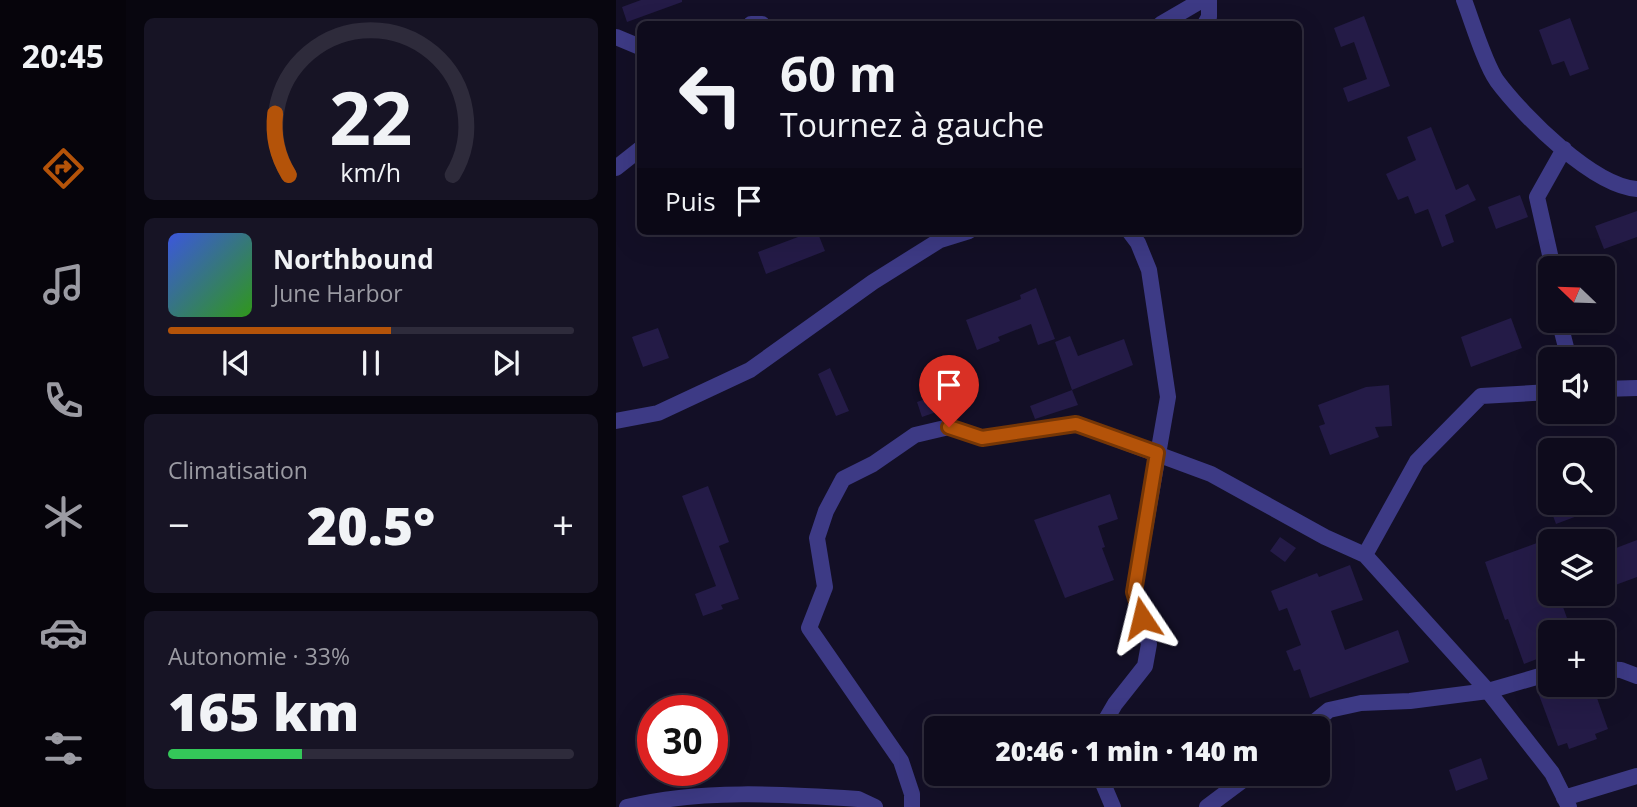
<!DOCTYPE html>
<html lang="fr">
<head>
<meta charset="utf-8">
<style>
  :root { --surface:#0e0b1c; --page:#171425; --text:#f1f3f6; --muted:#9b9ba3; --line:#2e2b3b; --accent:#b45309 }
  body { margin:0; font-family:"Open Sans",sans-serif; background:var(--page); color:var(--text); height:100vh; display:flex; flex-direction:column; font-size:26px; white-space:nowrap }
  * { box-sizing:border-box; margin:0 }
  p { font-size:23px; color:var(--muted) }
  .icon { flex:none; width:38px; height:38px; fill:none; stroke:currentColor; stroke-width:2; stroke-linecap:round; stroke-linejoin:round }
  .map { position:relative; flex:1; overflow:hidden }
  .side { display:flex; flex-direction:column; gap:18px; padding:18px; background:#08060f; width:490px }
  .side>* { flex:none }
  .banner { position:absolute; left:21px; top:21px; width:665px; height:214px; border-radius:10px; box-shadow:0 7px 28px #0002,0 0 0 2px var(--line); background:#0e0b1c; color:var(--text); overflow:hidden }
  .needle { width:46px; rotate:293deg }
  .fabs { position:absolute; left:922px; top:256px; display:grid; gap:14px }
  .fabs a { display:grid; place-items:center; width:77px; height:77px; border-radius:10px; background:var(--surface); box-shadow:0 7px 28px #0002,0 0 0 2px var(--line); font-size:35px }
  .speed { position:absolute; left:21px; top:695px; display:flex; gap:14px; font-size:35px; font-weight:700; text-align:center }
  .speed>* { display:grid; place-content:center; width:91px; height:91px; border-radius:50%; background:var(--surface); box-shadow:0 7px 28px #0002,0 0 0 2px var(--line); line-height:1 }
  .speed .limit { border:10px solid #d22; background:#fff; color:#111 }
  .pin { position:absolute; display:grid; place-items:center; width:60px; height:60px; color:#fff; margin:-72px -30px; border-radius:50% 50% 50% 0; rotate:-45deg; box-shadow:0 0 7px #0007 }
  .pin .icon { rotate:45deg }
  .me { position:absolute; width:77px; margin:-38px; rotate:350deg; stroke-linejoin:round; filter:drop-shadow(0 0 5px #0008) }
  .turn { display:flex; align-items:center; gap:24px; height:147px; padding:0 28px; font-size:32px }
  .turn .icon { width:91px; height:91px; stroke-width:2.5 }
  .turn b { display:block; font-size:49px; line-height:60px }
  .then { display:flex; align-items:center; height:66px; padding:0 28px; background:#0003; gap:14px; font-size:26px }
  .big { font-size:52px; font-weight:800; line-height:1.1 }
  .side .tile { flex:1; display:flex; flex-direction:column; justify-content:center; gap:10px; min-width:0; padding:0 24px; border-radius:10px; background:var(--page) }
  .side .dial { align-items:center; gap:0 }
  .dial svg { height:182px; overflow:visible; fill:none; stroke:var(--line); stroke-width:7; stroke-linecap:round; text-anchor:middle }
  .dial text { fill:var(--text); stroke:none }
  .song { display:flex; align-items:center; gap:21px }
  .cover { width:84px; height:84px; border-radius:10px; background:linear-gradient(135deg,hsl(230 70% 55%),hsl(110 70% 35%)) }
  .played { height:7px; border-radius:4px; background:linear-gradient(90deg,var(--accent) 55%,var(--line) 55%) }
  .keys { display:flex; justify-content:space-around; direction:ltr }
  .heat { display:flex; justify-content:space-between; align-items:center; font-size:38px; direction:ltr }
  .charge { height:10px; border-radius:5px; background:linear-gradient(90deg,#34c759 33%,var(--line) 0) }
  .trip { position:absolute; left:308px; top:716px; width:406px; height:70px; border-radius:10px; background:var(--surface); box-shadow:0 7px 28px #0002,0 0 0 2px var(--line); font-weight:800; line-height:70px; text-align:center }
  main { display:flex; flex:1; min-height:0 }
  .tabs { display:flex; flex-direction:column; width:126px; justify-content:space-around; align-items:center; background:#06040b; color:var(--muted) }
  .tabs .icon { width:49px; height:49px }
  .tabs .selected { color:var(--accent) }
  .tabs b { font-size:32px; color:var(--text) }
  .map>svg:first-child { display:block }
</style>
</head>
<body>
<main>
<nav class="tabs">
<b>20:45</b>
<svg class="icon selected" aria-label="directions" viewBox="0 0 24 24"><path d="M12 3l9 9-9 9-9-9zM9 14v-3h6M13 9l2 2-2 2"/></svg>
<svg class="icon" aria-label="music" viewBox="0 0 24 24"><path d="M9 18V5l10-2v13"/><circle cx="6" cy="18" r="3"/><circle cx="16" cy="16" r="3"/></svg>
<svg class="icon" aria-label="phone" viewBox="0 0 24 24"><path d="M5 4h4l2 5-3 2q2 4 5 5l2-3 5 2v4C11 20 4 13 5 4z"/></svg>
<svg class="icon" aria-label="climate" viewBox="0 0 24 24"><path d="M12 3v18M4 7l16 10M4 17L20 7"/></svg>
<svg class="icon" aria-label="car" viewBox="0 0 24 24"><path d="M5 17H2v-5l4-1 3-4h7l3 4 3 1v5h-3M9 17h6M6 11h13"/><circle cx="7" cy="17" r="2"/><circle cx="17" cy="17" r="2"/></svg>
<svg class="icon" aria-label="filters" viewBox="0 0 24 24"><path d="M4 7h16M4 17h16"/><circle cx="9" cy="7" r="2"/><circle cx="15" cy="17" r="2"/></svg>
</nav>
<section class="side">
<div class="tile dial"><svg viewBox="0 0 100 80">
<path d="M14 69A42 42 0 1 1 86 69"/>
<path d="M14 69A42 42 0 0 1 8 42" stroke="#b45309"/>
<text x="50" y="56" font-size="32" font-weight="700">22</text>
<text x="50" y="72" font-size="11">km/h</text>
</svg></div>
<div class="tile">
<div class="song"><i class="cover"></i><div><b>Northbound</b><p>June Harbor</p></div></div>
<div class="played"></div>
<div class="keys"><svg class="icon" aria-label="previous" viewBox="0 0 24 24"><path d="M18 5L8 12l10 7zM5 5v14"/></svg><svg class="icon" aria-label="pause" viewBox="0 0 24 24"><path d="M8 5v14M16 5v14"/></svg><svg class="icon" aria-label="next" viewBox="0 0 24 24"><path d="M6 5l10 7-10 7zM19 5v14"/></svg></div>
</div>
<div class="tile"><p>Climatisation</p>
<div class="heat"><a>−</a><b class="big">20.5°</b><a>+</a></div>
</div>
<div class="tile"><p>Autonomie · 33%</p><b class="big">165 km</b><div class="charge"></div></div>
</section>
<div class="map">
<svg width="1021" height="807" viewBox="0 0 1021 807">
  <rect width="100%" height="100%" fill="#130f26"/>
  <path fill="#241b47" d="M 25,0 L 66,0 L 66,2 L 11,22 L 6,7 Z
    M 748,16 L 774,86 L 732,102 L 727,88 L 751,79 L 738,42 L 725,47 L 718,28 Z
    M 954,18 L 973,69 L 954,76 L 948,61 L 936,65 L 923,30 Z
    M 815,127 L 840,190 L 852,184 L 860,200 L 829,215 L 838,242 L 826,247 L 812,209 L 799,214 L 792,196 L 782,200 L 770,174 L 800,160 L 791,137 Z
    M 904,195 L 912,217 L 880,229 L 872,207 Z
    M 1021,211 L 1021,237 L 988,249 L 979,226 Z
    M 198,231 L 201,231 L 209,251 L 150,274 L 142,252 Z
    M 420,288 L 439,339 L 422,345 L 415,324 L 382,337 L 384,341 L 361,350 L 350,320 L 405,299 L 404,295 Z
    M 895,318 L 906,348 L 855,367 L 845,337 Z
    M 42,328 L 53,358 L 27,367 L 16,337 Z
    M 454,336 L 462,356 L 508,339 L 517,365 L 456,390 L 439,342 Z
    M 214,368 L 233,411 L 220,416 L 202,374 Z
    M 773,385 L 776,426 L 759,427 L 763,437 L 714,455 L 703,426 L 709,424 L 702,405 L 750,387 Z
    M 456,390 L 462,405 L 419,419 L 414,406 Z
    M 320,395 L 326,410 L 306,417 L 301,402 Z
    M 92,486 L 113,542 L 103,546 L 123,599 L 105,605 L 107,609 L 87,616 L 79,594 L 100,586 L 66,496 Z
    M 494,494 L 502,519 L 482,526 L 489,547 L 486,548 L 498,580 L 449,598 L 418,520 Z
    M 932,502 L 993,502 L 993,504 L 940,524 Z
    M 664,537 L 680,548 L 669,562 L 654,551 Z
    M 1021,540 L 1021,577 L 994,587 L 987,569 L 987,553 Z
    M 921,543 L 934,581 L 934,593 L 942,593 L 956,632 L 934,632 L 934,654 L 908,664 L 892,619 L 889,620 L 869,562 Z
    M 734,565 L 747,600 L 715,611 L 729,650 L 782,630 L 793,662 L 694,698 L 684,669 L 678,671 L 670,651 L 685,645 L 671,608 L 663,611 L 655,591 L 701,573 L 703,577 Z
    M 952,684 L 976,684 L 992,729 L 979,734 L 981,739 L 953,749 L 951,743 L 942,746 L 923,695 Z
    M 865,758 L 872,779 L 840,791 L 833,770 Z"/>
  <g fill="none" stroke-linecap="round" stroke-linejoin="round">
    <path stroke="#3d3a85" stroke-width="16" d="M 848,0 C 856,21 869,64 881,81 C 907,116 977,186 1021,189
      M 135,24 L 146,24
      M 545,24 L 586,0
      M 589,24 L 593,17 L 593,0
      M 0,37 L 24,47
      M 0,168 L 24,149
      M 937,268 L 921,197 L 948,149
      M 943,320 L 953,359
      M 987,389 L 1021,388
      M 0,421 L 42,413 L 134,370 L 257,282 L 324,240 L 353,231
      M 749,555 L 801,461 L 865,396 L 934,392
      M 987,669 L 1005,670 L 1021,676
      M 485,728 L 499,704 L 529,666 L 533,644 L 518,592 L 552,397 L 533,270 L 522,243 L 513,231
      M 691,728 L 713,710 L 745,703 L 794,701 L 872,691 L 934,673
      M 483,774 L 497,807
      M 948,798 L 1021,776
      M 11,807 C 83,789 168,794 242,799 L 259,807
      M 296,807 L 296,794 L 285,761 L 193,628 L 209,587 L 201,538 L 210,511 L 227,479 L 257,464 L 299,435 L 333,427 L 366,438 L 460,424 L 595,474 L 709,537 L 749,555 L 872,691 L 936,773 L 953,807
      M 591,807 L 635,774"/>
  </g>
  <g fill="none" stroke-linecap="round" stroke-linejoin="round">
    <defs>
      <path id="route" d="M 333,427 L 366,438 L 460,424 L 541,453 L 518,592 L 526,618"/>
    </defs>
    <use href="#route" stroke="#753606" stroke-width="18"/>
    <use href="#route" stroke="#b45309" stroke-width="12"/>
  </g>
</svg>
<div class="fabs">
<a><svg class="needle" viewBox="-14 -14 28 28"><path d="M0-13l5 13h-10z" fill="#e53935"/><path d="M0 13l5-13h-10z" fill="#9b9ba3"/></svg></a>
<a><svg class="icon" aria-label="sound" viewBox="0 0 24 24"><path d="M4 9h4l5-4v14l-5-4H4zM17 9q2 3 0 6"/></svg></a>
<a><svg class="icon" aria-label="search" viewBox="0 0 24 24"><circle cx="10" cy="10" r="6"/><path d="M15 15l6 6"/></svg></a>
<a><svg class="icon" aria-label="layers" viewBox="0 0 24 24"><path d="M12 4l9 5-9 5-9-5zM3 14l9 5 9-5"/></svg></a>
<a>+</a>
</div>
<div class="speed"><div class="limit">30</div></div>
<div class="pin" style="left:333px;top:427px;background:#d93025"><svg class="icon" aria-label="arrive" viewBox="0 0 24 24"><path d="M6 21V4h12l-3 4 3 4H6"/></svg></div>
<svg class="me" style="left:526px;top:618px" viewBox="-20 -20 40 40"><path d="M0-17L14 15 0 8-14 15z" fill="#b45309" stroke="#fff" stroke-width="4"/></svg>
<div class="trip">20:46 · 1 min · 140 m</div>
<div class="banner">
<div class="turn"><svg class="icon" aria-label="left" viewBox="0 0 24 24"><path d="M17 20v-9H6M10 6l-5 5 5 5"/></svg><div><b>60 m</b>Tournez à gauche</div></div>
<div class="then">Puis<svg class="icon" aria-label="arrive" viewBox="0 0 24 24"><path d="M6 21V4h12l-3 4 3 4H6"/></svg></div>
</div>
</div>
</main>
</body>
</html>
